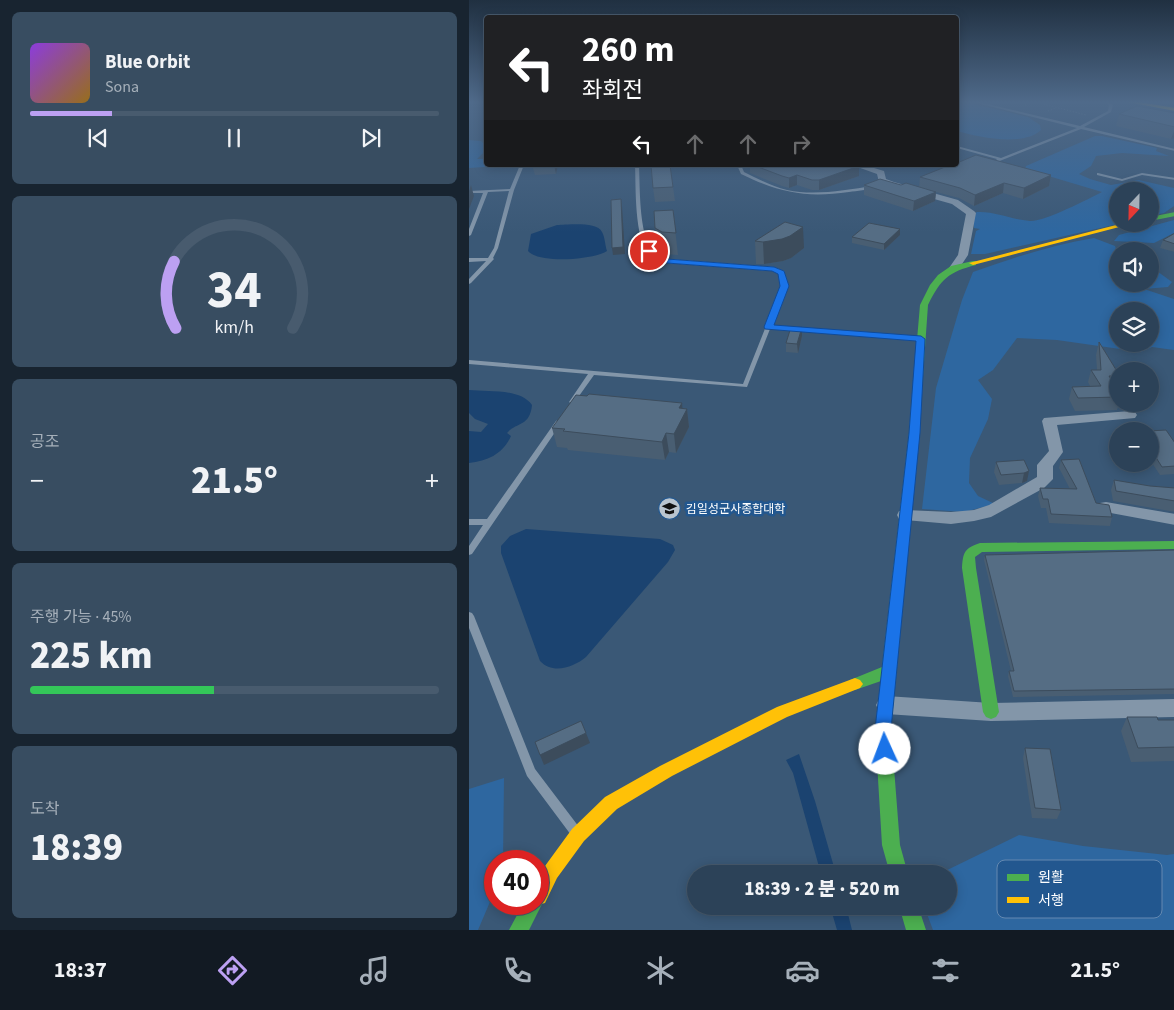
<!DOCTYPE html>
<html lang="ko">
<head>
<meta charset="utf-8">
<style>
  :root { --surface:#2c4258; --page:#384d61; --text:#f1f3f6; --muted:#a6b0ba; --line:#485b6e; --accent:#bca0f2 }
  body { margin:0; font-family:"Source Sans 3","Noto Sans KR",sans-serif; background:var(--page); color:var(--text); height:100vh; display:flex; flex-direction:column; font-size:19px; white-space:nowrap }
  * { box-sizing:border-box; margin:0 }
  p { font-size:16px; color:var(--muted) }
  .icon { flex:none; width:28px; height:28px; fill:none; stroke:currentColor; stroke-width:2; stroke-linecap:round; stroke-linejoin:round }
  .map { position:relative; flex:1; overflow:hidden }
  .drawer { display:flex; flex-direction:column; gap:12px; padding:12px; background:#182430; width:469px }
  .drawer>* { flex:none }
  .banner { position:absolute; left:15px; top:15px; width:475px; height:152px; border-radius:5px; box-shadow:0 2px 12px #0003,0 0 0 1px var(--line); background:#202124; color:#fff; overflow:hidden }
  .needle { width:32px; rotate:202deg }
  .fabs { position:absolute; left:640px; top:182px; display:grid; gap:10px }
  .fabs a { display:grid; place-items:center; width:50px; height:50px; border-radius:50%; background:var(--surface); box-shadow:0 2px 12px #0003,0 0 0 1px var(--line); font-size:25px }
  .speed { position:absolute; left:15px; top:850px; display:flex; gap:10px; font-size:25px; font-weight:700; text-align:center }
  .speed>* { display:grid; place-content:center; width:65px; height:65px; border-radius:50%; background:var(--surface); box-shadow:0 2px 12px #0003,0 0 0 1px var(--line); line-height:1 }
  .speed .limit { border:8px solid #d22; background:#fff; color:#111 }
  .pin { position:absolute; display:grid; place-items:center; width:42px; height:42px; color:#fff; margin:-21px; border:2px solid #fff; border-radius:50%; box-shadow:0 1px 5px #0007 }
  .me { position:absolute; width:55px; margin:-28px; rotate:358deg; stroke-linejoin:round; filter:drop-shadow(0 0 4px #0008) }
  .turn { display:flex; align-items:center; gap:18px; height:105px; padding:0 15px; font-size:22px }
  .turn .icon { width:65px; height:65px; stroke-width:2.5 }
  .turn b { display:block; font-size:35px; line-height:42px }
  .lanes { display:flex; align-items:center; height:48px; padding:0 15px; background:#0003; justify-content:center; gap:25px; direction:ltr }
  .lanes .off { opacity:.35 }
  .big { font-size:38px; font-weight:800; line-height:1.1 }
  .drawer .tile { flex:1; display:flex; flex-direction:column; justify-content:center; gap:8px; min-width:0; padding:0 18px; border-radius:8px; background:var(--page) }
  .drawer .dial { align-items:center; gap:0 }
  .dial svg { height:130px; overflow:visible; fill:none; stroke:var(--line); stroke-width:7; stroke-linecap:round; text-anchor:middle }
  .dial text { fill:var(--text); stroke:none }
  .song { display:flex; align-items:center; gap:15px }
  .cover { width:60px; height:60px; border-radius:8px; background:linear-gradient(135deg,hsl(270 70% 55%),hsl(40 70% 35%)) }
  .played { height:5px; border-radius:2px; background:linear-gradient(90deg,var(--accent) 20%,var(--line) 20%) }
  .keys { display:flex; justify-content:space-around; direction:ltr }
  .heat { display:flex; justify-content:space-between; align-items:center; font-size:28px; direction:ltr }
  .charge { height:8px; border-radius:4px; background:linear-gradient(90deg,#34c759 45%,var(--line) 0) }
  .trip { position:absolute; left:218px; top:865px; width:270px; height:50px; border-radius:25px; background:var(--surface); box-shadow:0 2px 12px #0003,0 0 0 1px var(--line); font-weight:800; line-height:50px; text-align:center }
  .tab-bar { display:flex; height:80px; justify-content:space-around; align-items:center; background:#121a23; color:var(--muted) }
  .tab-bar .icon { width:35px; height:35px }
  .tab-bar .selected { color:var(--accent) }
  .tab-bar b { font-size:22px; color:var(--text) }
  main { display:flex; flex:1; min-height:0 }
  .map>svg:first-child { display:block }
</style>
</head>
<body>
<main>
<section class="drawer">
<div class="tile">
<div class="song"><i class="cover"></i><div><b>Blue Orbit</b><p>Sona</p></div></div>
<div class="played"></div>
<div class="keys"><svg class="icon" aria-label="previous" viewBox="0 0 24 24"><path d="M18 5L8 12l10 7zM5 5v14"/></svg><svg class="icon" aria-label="pause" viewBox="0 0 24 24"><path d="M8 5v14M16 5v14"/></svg><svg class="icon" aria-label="next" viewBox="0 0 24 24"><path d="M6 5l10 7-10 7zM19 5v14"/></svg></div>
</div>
<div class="tile dial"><svg viewBox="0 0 100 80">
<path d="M14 69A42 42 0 1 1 86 69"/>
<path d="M14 69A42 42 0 0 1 13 28" stroke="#bca0f2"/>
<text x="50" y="56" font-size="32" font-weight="700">34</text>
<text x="50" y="72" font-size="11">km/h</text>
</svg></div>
<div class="tile"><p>공조</p>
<div class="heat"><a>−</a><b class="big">21.5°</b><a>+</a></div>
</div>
<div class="tile"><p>주행 가능 · 45%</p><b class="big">225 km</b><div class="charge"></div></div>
<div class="tile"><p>도착</p><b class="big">18:39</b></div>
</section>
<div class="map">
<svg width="706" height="930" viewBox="0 0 706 930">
  <rect width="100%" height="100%" fill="#3a5876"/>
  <path fill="#2e67a0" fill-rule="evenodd" d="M 488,102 L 496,102 L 559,117 L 571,125 L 572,130 C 554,147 509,137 488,131 Z
    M 626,136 L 633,136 L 688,148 L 687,151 L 700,156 L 653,153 L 627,156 L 622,166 L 610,174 L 621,179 L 642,185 L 670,180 L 705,188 L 705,206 L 695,213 L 681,216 L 681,191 L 649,191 L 649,224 L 516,254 L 502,254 L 507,231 L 511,229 L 505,228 L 504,215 L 508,212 C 527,211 543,220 561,221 C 575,222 619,199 633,192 L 556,169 L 557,166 Z
    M 0,140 L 12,141 L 17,146 L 17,150 L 8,159 L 17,159 L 18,165 L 30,166 L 0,168 Z
    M 705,220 L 705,233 L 685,243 L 645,241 L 650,235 Z
    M 625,238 L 646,246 L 649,255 L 649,284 L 681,284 L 681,266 L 703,282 L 699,287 L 675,289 L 705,299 L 705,350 L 683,347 L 672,352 L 588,340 L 548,338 L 524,370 L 509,380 L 523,399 L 519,419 L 501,458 L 500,483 L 509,496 L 526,504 L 495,512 L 453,509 L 467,388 L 493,300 L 504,272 C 543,258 583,245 625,238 ZM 649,311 L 681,311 L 681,344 L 649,344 Z
    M 35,778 L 34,861 L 26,861 L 26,890 L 9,930 L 0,930 L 0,789 Z
    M 550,835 L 614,846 L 698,855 L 705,854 L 705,930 L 464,930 L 455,906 L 479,906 L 479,874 L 470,874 Z"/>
  <path fill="#1b4370" d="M 88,225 C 98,225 128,221 133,232 C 136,237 136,245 138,251 C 124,260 70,264 59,251 L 62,234 Z
    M 0,390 C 18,392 51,388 63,405 C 61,427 47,422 38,433 L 42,436 C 34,454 19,461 0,463 L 0,431 L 12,432 L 19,424 L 6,419 L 0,413 Z
    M 57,529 L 191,539 L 204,545 L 206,550 L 199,562 L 117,657 C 105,667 84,675 71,661 L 32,553 L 32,546 L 41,536 Z
    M 330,754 L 346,801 L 367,874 L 352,874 L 324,773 L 317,760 Z
    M 361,906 L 377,906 L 383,930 L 368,930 Z"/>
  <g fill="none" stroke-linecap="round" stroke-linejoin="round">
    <path stroke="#8396a9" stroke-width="1" stroke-dasharray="1 2" stroke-linecap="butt" d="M 566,102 L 617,115
      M 556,105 L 565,102
      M 579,111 L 587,108"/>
    <path fill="#8396a9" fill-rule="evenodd" d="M 504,102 L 510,102 L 611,126 L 639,111 L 640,105 L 636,102 L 640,102 L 644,105 L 642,112 L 615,127 L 706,149 L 706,151 L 612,129 L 528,162 L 526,161 L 528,159 L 488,148 L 488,146 L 532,158 L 608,128 Z
      M 51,165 L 55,165 L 45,190 L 29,248 L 24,258 L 25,259 L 2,283 L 0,284 L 0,279 L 17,261 L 0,262 L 0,258 L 19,258 L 25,248 L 40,191 L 19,192 L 2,235 L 0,236 L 0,229 L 14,193 L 0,193 L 0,191 L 41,189 Z
      M 166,165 L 170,165 C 171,188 170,231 182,250 C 185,255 193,258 198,259 L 305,267 L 315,271 L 319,286 L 303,326 L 452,337 L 455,339 L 452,341 L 301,329 L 278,387 L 125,375 L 105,403 L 103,404 L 100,402 L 119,374 L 0,364 L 0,360 L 274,384 L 313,286 L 311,273 L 304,271 L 198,263 C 192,261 185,259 180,254 C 165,239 167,186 166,165 Z
      M 268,165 L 272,165 L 275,172 C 289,179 303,186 318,190 C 346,196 376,190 404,186 L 406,187 C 399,190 388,191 380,192 C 337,198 311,193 272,174 Z
      M 629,173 L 653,179 L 673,173 L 706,178 L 706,180 L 673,175 L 653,181 L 628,175 L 628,173 Z
      M 89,420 L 93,422 L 3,554 L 0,555 L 0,546 L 14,525 L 0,525 L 0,519 L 18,519 L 87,421 Z
      M 0,612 L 3,613 L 5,616 L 66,769 L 110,827 L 112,831 L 110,835 L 106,837 L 102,835 L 58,776 L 0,628 Z"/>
    <path fill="#8396a9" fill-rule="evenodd" d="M 383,165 L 395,165 L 415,171 L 417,179 L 425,182 L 489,200 L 505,211 L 507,213 L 499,255 L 489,270 L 481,270 L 480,268 L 489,255 L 497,214 L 483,204 L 419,186 L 410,182 L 408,174 Z
      M 661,411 L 666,412 L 668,415 L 666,418 L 588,425 L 594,452 L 584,466 L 584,479 L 575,488 L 522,517 L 505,521 L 482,524 L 436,520 L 430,519 L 428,515 L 430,511 L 436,510 L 482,512 L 505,510 L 520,505 L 568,477 L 568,465 L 580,451 L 573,421 L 575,418 Z
      M 637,502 L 706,514 L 706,525 L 631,511 L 629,507 L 631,503 Z
      M 417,696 L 522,703 L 706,699 L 706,717 L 522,721 L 417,714 L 410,711 L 407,705 L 410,699 Z"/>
    <path fill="#4caf50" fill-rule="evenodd" d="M 706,212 L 706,216 L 681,221 L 681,217 Z
      M 504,261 L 507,261 L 507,265 C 479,272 472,279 459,305 L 450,433 L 422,729 L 431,845 L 439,874 L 421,874 L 413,845 L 406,729 L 412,681 L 386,690 L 381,688 L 378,684 L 381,680 L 413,667 L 440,433 L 451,305 L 461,285 L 469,275 L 482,266 Z
      M 706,541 L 706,549 L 513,552 L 506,557 L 507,568 L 530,712 L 527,717 L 522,719 L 517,717 L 514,712 L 493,568 C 494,553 495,548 511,543 Z
      M 69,897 L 73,904 L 60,930 L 40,930 L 54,904 L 69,904 Z
      M 430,906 L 449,906 L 457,930 L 437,930 Z"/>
    <path fill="#ffc107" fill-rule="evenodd" d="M 658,102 L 670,102 L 706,108 L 706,111 Z
      M 651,224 L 662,224 L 504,265 L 500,263 Z
      M 386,678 L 391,680 L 394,684 L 391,688 L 318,717 L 203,776 L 148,809 L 115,841 L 88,878 L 76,903 L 69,905 L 65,904 L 69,904 L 69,878 L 76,866 L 103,829 L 136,797 L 191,766 L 308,707 Z"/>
  </g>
  <path fill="#495e72" d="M 706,113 L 706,138 L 702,139 L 647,126 L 650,114 Z
    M 63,165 L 89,165 L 87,174 L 66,175 Z
    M 201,165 L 206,201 L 186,202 L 184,188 Z
    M 281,165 L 386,165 L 390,176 L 350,190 L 343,190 L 328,185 L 320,188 L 313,186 L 281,173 Z
    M 582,175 L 580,186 L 554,199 L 534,193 L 505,206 L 490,198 L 467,192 L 466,201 L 444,211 L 395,195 L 395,185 L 432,185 L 450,187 L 451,177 Z
    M 204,210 L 209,255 L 196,254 L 189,250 L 186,228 Z
    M 316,222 L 335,248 L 322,258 L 314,261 L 295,264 L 287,264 L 286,241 Z
    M 706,233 L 706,252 L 691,248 L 694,240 Z
    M 431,235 L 415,250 L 383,243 L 383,237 Z
    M 333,327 L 333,336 L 329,353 L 317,352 L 317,343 Z
    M 630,342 L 649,373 L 649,382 L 647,388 L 649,391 L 649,404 L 650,404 L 648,410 L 606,411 L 600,399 L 603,387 L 621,386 L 619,382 L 622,370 L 628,370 L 627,355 Z
    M 214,408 L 218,409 L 220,427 L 207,453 L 200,452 L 196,460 L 99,450 L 98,448 L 88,447 L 83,428 Z
    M 681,431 L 706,443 L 706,474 L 691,475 L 681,460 Z
    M 555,460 L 558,481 L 553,483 L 530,485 L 525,472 L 527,462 Z
    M 592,460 L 627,503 L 643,517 L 641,526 L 580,523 L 577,508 L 572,508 L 569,496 L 571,488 L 601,489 L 590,468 Z
    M 645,480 L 681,486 L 706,488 L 706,512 L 644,501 L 642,490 Z
    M 706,550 L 706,694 L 544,697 L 539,676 L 540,671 L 542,671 L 515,560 L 516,555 Z
    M 658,717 L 689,720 L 706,720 L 706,761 L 662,762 L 652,731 Z
    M 556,748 L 592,810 L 588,819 L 563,818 L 554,758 Z"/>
  <path fill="#3c4c5c" d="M 706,128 L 706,138 L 702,139 Z
    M 85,165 L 89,165 L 87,174 Z
    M 390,166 L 390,176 L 350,190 L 350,180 Z
    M 328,175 L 328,185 L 320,188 L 320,178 Z
    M 582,175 L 580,186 L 554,199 L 555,188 Z
    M 535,183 L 534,193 L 505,206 L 506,195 Z
    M 2,185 L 5,196 L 0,209 L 0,191 Z
    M 467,192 L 466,201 L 444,211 L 445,201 Z
    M 152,199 L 153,206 L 156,254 L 144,255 L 143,248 Z
    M 334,227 L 335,248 L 322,258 L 314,261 L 295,264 L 294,242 Z
    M 431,229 L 431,235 L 415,250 L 415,244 Z
    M 333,327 L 333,336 L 329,353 L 328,344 Z
    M 213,403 L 214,415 L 218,409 L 220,427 L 207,453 L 205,434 L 210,408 Z
    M 197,433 L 200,452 L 196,460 L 193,442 Z
    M 560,471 L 558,481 L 553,483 L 555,473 Z
    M 117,733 L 121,743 L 75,765 L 71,755 Z"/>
  <path fill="#556d84" stroke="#3c4c5c" d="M 668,106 L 706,113 L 706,127 L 650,114 Z
    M 507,155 L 582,175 L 555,188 L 535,183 L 506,195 L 491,188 L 451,177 L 481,165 L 488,165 L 488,163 Z
    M 182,165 L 201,165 L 204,187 L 184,188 Z
    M 284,165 L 386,165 L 390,166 L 350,180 L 343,180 L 328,175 L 320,178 L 313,176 Z
    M 411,179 L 432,185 L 437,183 L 467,192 L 445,201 L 395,185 Z
    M 152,199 L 154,247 L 143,248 L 142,200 Z
    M 204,210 L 207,233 L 193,232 L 186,228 L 185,211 Z
    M 316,222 L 334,227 L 321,236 L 313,239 L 294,242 L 286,241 Z
    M 400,223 L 431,229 L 415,244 L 383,237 Z
    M 706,233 L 706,244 L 694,240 Z
    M 322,327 L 333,327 L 328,344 L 317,343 Z
    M 630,342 L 649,373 L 649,376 L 640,376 L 649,391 L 649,397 L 609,398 L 603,387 L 632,386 L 622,370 L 632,370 Z
    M 120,394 L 213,403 L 210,408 L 218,409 L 205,434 L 197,433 L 193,442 L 94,431 L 96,429 L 83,428 L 107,395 L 118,396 Z
    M 697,430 L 706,443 L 706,466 L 693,467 L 681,448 L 681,431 L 680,431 Z
    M 610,459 L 627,503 L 640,505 L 643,517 L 582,514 L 579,499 L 574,499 L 571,488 L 608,489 L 592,460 Z
    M 555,460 L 560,471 L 555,473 L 532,475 L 527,462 Z
    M 645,480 L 681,486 L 706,488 L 706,501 L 647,491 Z
    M 706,550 L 706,689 L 545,691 L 540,671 L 545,671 L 516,555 Z
    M 658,717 L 688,717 L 689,720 L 706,720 L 706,747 L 669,748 Z
    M 112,721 L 117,733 L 71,755 L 66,742 Z
    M 556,748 L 581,749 L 592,810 L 566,808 Z"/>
  <linearGradient id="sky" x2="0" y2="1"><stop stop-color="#203041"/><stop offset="0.44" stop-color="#4f6a8a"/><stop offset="1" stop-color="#4f6a8a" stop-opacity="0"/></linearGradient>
  <rect width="706" height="232" fill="url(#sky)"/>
  <path fill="#1a73e8" stroke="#114b97" d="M 177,249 C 185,248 191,257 198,259 L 305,267 L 315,271 L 320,286 L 305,325 L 452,336 L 456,339 L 451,433 L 422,729 L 424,749 L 422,754 L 416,756 L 410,754 L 408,749 L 406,729 L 440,433 L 447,341 L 296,329 L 295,327 L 311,286 L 309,274 L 303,271 L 198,263 L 187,261 L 177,253 Z"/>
  <defs>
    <symbol id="university-disc" viewBox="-11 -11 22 22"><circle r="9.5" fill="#bac5cf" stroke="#22578f"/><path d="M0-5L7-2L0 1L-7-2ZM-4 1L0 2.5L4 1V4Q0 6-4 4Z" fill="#111"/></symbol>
  </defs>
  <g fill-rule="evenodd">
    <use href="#university-disc" x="188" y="496" width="25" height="25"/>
  </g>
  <g text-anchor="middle" stroke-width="5" stroke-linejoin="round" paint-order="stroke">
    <g font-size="12" fill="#fff" stroke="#22578f" text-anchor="start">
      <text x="217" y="513">김일성군사종합대학</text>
    </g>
  </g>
  <rect x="528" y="860" width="165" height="58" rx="8" fill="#22578f" stroke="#6489b1" stroke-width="1"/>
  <rect x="538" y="874" width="22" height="7" fill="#4caf50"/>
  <rect x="538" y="897" width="22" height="6" fill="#ffc107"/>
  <g font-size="14" fill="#fff">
    <text x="569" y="882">원활</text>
    <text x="569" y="905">서행</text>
  </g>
</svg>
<div class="fabs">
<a><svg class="needle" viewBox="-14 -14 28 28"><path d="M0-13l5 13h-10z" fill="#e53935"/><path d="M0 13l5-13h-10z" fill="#a6b0ba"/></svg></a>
<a><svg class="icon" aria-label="sound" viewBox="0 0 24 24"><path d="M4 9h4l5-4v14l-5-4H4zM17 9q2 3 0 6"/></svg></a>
<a><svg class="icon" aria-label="layers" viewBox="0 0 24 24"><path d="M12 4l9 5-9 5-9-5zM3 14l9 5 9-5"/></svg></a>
<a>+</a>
<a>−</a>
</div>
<div class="speed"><div class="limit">40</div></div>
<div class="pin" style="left:180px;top:251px;background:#d93025"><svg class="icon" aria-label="arrive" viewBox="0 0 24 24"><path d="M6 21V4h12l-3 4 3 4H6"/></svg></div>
<svg class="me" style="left:416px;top:749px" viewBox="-20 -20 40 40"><circle r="19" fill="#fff"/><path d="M0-13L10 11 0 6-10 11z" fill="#1a73e8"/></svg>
<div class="trip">18:39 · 2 분 · 520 m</div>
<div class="banner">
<div class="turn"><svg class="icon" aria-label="left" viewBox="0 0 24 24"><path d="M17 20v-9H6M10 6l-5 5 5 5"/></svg><div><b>260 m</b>좌회전</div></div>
<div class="lanes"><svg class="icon" aria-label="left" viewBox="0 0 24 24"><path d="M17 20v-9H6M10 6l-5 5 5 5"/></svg><svg class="icon off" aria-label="ahead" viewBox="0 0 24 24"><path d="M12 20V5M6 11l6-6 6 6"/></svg><svg class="icon off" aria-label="ahead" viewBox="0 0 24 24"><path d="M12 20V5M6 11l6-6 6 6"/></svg><svg class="icon off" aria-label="right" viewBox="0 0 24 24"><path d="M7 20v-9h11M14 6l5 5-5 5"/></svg></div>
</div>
</div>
</main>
<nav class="tab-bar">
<b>18:37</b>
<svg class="icon selected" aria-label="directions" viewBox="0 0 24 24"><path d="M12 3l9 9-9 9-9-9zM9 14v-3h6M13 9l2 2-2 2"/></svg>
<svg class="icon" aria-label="music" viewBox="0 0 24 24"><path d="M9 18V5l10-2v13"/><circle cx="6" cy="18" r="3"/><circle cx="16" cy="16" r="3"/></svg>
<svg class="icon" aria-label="phone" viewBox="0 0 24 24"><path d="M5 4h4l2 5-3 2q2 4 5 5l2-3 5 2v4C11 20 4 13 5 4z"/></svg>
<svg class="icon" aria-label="climate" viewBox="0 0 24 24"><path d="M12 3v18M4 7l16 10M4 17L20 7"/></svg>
<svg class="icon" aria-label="car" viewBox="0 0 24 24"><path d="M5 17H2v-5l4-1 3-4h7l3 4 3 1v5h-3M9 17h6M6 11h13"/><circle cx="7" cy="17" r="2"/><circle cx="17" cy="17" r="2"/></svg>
<svg class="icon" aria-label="filters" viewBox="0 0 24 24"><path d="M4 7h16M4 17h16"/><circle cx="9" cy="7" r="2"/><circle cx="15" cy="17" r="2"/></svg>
<b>21.5°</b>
</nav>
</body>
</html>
